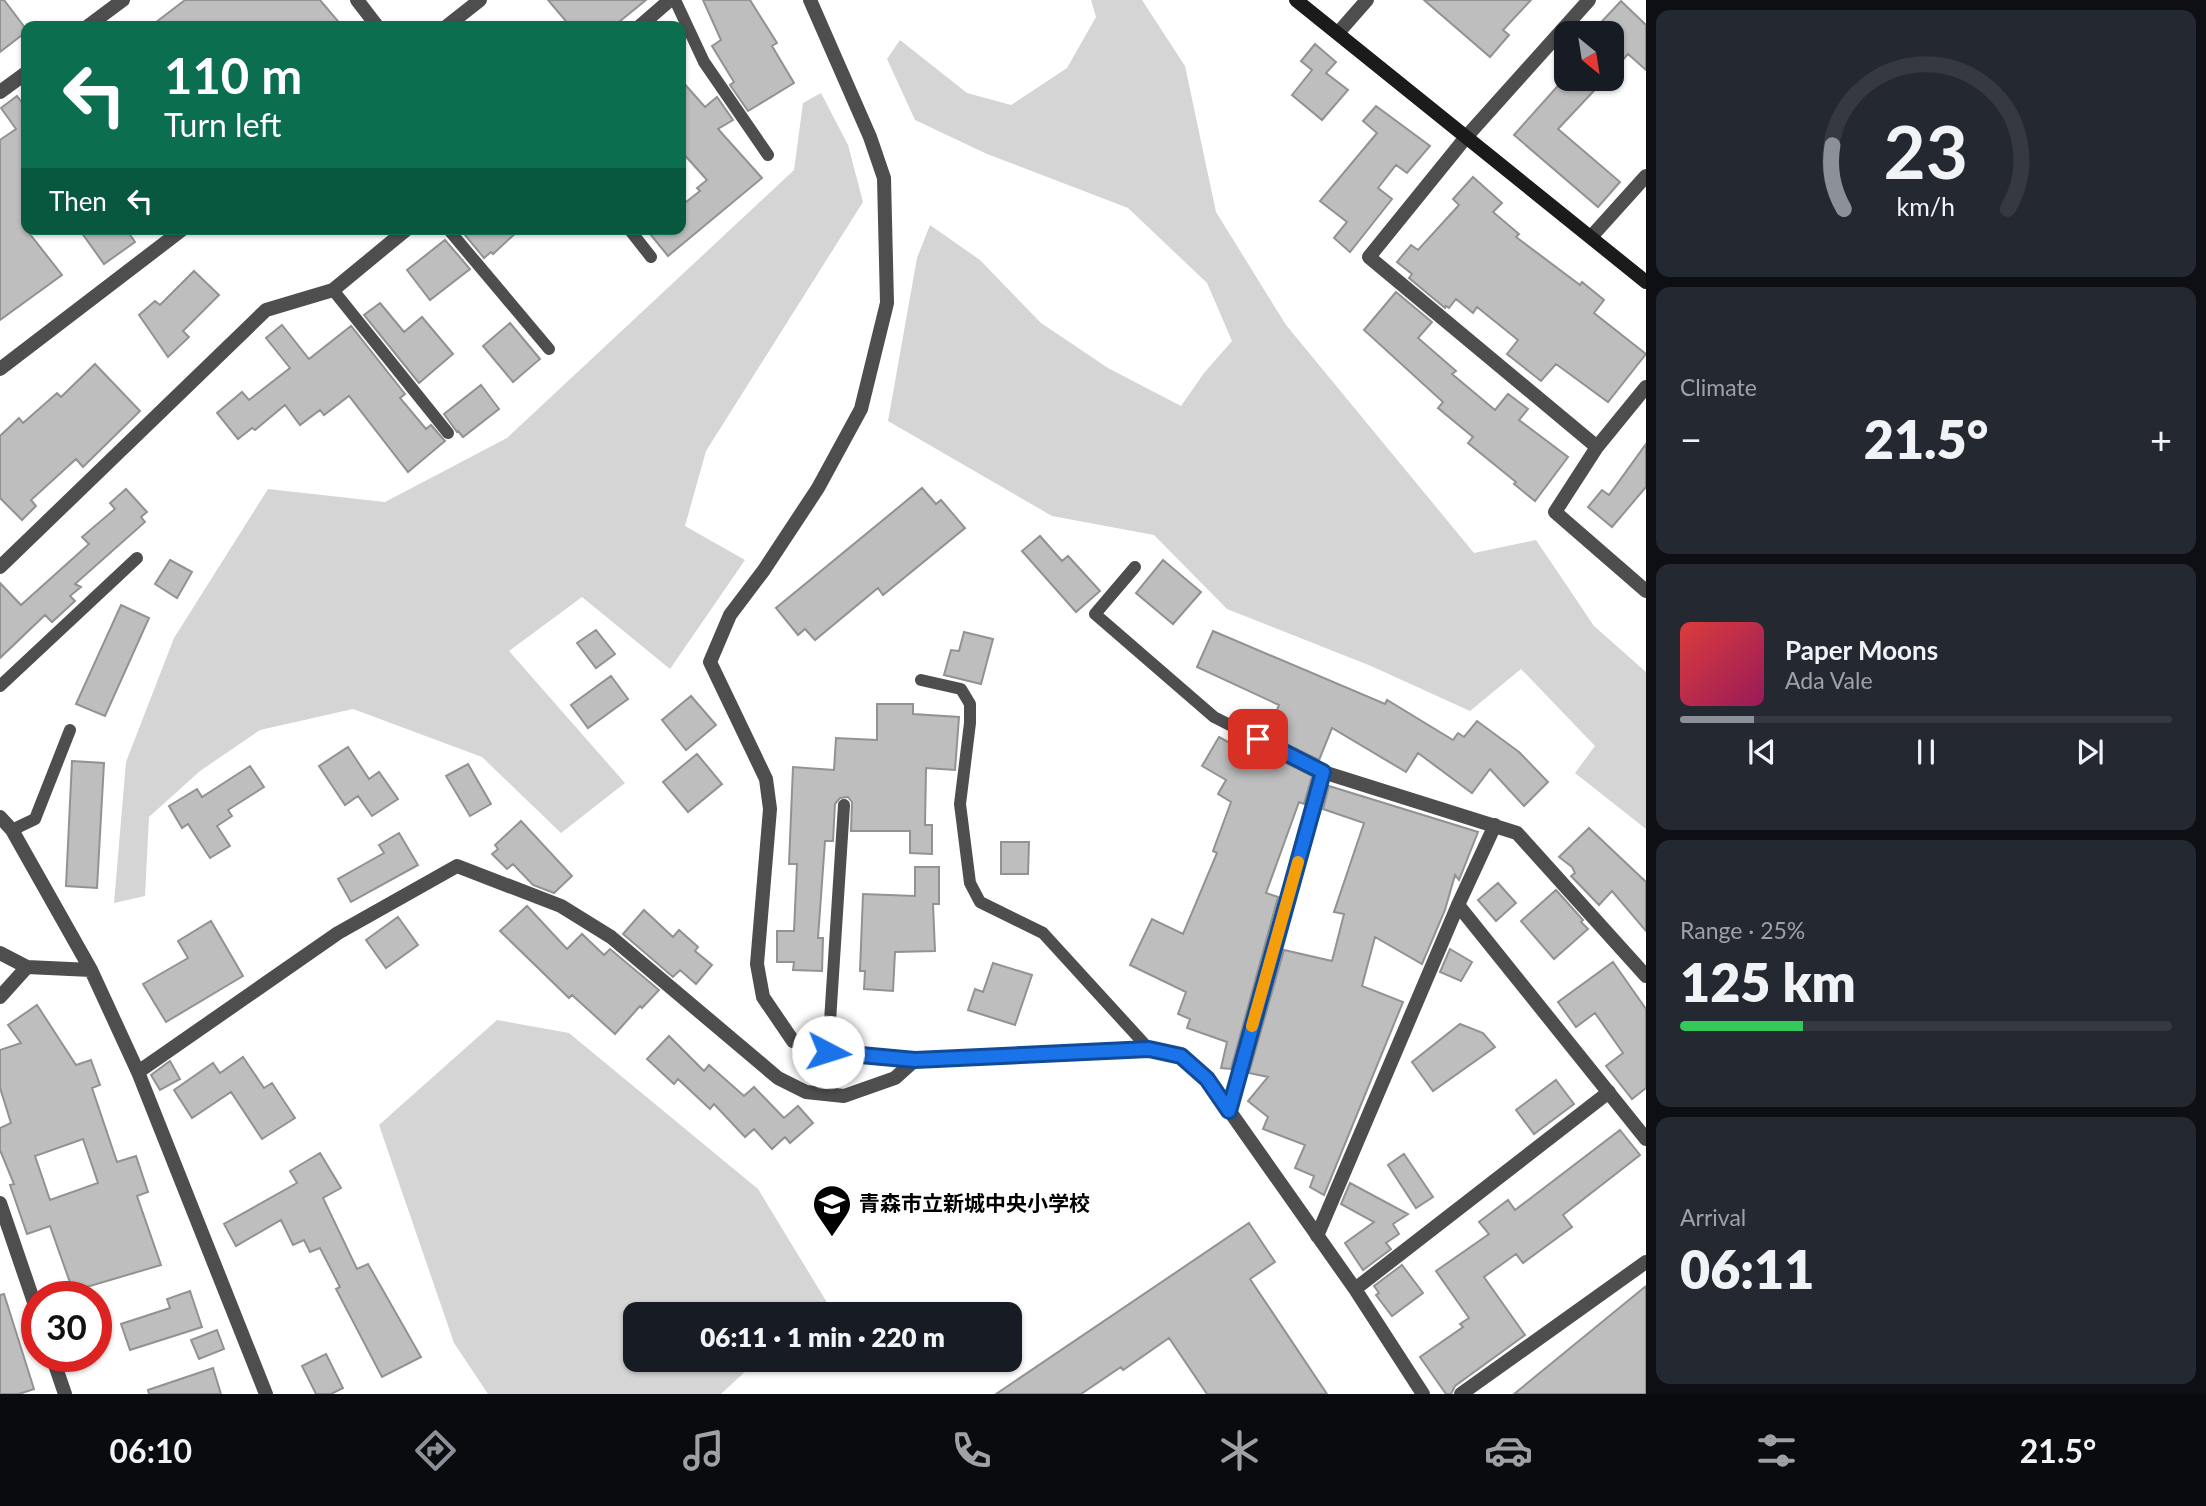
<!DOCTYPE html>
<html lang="en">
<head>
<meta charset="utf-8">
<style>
  :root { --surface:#171b24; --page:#242831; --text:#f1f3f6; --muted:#9ea1a6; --line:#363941; --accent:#8c9099 }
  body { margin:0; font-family:Lato,"Noto Sans JP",sans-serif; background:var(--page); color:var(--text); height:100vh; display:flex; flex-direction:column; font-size:26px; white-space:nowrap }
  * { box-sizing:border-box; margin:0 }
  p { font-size:23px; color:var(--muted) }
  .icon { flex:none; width:38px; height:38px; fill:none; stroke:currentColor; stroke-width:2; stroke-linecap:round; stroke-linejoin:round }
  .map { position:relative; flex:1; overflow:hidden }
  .panel { display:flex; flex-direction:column; gap:10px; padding:10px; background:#0d0f14; width:560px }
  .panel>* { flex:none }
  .hud { position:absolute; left:21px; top:21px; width:665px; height:214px; border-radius:14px; box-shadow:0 2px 5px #0004; background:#0b6e4f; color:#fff; overflow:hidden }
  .needle { width:46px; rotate:150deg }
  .tools { position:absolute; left:1554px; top:21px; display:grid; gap:14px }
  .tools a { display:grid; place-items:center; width:70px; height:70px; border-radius:14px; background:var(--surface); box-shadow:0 2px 5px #0004; font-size:35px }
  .speed { position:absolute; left:21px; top:1281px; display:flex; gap:14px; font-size:35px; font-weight:700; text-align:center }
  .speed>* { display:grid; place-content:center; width:91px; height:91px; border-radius:50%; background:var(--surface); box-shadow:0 2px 5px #0004; line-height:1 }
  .speed .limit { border:10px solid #d22; background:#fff; color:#111 }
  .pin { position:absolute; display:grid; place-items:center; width:60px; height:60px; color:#fff; margin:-30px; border-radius:14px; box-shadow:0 4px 10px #0006 }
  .me { position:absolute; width:77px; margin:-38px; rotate:95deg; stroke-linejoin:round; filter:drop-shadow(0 0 5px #0008) }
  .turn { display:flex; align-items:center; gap:24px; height:147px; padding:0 28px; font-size:32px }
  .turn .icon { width:91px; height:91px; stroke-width:2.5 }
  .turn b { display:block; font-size:49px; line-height:60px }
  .then { display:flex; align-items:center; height:66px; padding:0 28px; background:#0003; gap:14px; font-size:26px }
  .big { font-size:52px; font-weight:800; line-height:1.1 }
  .panel .tile { flex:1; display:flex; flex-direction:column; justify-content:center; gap:10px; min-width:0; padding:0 24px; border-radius:14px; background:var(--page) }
  .panel .dial { align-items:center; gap:0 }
  .dial svg { height:182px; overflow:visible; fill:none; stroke:var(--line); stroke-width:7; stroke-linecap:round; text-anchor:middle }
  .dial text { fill:var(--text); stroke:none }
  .song { display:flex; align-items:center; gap:21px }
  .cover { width:84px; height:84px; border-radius:10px; background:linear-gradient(135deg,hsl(0 70% 55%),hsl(330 70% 35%)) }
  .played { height:7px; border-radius:4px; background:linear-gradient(90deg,var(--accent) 15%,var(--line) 15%) }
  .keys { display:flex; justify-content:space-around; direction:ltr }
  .heat { display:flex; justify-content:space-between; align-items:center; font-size:38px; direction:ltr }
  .charge { height:10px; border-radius:5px; background:linear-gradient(90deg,#34c759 25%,var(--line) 0) }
  .trip { position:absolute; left:623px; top:1302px; width:399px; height:70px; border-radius:14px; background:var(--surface); box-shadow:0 2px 5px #0004; font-weight:800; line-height:70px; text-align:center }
  .dock { display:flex; height:112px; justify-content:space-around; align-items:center; background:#090b0e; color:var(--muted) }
  .dock .icon { width:49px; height:49px }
  .dock .selected { color:var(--accent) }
  .dock b { font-size:32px; color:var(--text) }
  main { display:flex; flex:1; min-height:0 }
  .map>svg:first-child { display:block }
</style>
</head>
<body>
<main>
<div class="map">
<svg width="1646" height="1394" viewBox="0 0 1646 1394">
  <rect width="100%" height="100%" fill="#fff"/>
  <path fill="#d5d5d5" d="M 1091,0 L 1142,0 L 1185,66 L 1216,212 L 1286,325 L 1474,553 L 1536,540 L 1594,626 L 1646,672 L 1646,829 L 1575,773 L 1595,746 L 1521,669 L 1470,711 L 1371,666 L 1227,609 L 1154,535 L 1052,516 L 888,421 L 917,258 L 930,225 L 980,260 L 1041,323 L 1108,368 L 1181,406 L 1204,373 L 1232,341 L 1207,283 L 1128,208 L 987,154 L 915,120 L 887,59 L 900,40 L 967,93 L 1011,105 L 1067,68 L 1096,17 Z
    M 821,93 L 848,145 L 863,202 L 706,451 L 685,526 L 745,560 L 670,669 L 582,597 L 509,651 L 625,783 L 561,833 L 482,757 L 353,709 L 260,730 L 200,771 L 149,817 L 145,896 L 114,903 L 126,762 L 174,638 L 268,489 L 385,502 L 507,438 L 794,170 L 803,103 Z
    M 497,1020 L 569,1033 L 758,1189 L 834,1314 L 635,1314 L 635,1360 L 763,1360 L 749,1368 L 721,1394 L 488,1394 L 454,1343 L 379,1125 Z"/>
  <path fill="#bebebe" stroke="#929292" stroke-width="2" fill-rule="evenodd" d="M 0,0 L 4,0 L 26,29 L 26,32 L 0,52 Z
    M 185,0 L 320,0 L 342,26 L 151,26 Z
    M 548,0 L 646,0 L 614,26 L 570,26 Z
    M 703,0 L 750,0 L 777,43 L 772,46 L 794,83 L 748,111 L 730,85 L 734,82 L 712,46 L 721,40 Z
    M 1424,0 L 1531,0 L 1503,30 L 1509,35 L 1490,57 Z
    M 1621,1 L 1646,25 L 1646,70 L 1628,54 L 1612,72 L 1612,33 L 1591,33 Z
    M 1315,44 L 1336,62 L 1326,73 L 1348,90 L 1322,120 L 1292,95 L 1312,70 L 1301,61 Z
    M 1564,79 L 1605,79 L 1558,129 L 1620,182 L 1598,207 L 1514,135 Z
    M 681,80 L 705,107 L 717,97 L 733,120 L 718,129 L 762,178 L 668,256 L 646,229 L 681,229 L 681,206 L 700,191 L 697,188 L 707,180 L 681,151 Z
    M 17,96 L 26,108 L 26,229 L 62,275 L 0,320 L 0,140 L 16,129 L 1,108 Z
    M 1376,106 L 1430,146 L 1407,173 L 1396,165 L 1378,188 L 1392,199 L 1350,252 L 1334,238 L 1347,222 L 1320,201 L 1377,133 L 1363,121 Z
    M 1473,177 L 1502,203 L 1493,212 L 1519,234 L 1516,237 L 1580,285 L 1582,282 L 1604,300 L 1594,313 L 1646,354 L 1608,402 L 1556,364 L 1541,381 L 1507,354 L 1518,340 L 1477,307 L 1473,313 L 1456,299 L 1449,308 L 1446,306 L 1445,308 L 1409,278 L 1412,274 L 1397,262 L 1411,245 L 1418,250 L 1459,205 L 1453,199 Z
    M 79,229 L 126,229 L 135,242 L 104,264 Z
    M 460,229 L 520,229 L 493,254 L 491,252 L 484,258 Z
    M 445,240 L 470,269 L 430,300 L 407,270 Z
    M 194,271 L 219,295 L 183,331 L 189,337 L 168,357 L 139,315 L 155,301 L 160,305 Z
    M 1396,292 L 1432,322 L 1418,338 L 1456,371 L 1452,374 L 1495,410 L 1508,394 L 1528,409 L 1519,420 L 1568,457 L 1535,501 L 1514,484 L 1516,482 L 1468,443 L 1473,437 L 1438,408 L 1443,402 L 1364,330 Z
    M 380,303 L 404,332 L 422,317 L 453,354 L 419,383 L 364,315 Z
    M 510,323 L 540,359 L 513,382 L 483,346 Z
    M 282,325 L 309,359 L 351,326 L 405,394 L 400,398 L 426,429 L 431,425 L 445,441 L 408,472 L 349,396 L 324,415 L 320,410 L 300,425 L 285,405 L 255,430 L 252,428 L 238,439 L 217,413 L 242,392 L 249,400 L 290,368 L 266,338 Z
    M 95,364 L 140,411 L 83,467 L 76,459 L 31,500 L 36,506 L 22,520 L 0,498 L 0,436 L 19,418 L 23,423 L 57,393 L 61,397 Z
    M 481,385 L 499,409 L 463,437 L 458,431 L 457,432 L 444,414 Z
    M 1646,444 L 1646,487 L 1612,527 L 1588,507 L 1602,490 L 1609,495 Z
    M 922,488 L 936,504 L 941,500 L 965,528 L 883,595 L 878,588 L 815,640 L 805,629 L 798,635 L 776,608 Z
    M 126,489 L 147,512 L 141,517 L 145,522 L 75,584 L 81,587 L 70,596 L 75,601 L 52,622 L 45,615 L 0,658 L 0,583 L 21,605 L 89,544 L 82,537 L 115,509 L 110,503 Z
    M 1040,536 L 1062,561 L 1068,556 L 1100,591 L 1076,612 L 1022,551 Z
    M 170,560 L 192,572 L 177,598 L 155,584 Z
    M 1163,560 L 1201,592 L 1173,624 L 1136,593 Z
    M 121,605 L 149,618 L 105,716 L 76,704 Z
    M 596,630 L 615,654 L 596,668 L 577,643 Z
    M 1213,631 L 1385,704 L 1387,700 L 1453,740 L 1458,733 L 1464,737 L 1477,721 L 1519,752 L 1548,782 L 1524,806 L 1490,769 L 1472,793 L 1418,753 L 1406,772 L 1332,728 L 1319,760 L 1267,734 L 1279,705 L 1197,667 Z
    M 964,632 L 993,639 L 981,684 L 944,675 L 951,650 L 959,651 Z
    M 611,676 L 628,699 L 588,728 L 571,705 Z
    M 691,696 L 716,725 L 686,750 L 662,720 Z
    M 877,704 L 913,704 L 913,714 L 959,717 L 955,770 L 926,768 L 925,825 L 932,825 L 932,854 L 910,853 L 910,831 L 851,831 L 852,802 L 848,797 L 840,798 L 835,804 L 833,841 L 825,841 L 818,938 L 823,938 L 822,971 L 793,970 L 794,962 L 777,962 L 777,931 L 794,931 L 797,864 L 789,864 L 793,767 L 834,770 L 836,738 L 877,740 Z
    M 1219,737 L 1257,758 L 1260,750 L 1312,776 L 1304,804 L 1299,802 L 1266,893 L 1278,897 L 1231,1069 L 1221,1068 L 1227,1042 L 1187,1028 L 1190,1019 L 1178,1014 L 1186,992 L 1130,965 L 1152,919 L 1183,934 L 1217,853 L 1213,851 L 1231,802 L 1218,794 L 1226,780 L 1202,766 Z
    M 348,747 L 369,779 L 379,772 L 398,799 L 372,816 L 358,796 L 345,805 L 319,766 Z
    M 697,754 L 722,784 L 688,812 L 663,782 Z
    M 72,761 L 104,763 L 97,888 L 66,886 Z
    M 468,764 L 491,804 L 470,816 L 446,776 Z
    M 250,766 L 264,787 L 228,810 L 232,816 L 217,826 L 230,846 L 210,858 L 188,824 L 182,828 L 169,806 L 197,789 L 202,797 Z
    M 1329,786 L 1478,832 L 1459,880 L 1455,875 L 1445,910 L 1422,964 L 1375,937 L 1362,986 L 1403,1002 L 1324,1195 L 1310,1187 L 1314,1176 L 1295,1168 L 1305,1145 L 1263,1129 L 1268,1117 L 1248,1101 L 1268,1077 L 1249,1073 L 1284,950 L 1332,961 L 1344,914 L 1334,912 L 1364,823 L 1323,809 Z
    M 521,821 L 572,876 L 554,893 L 533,885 L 513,864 L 507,869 L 492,854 L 498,849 L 495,845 Z
    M 1589,828 L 1646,882 L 1646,931 L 1612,891 L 1599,905 L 1571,876 L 1575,873 L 1572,867 L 1559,857 Z
    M 399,833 L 418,865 L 351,902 L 338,879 L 384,853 L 379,845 Z
    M 1001,842 L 1029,842 L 1028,874 L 1001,874 Z
    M 915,867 L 939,867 L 939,904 L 933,904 L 935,951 L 895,952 L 893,991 L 864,989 L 865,971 L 860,971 L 863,894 L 915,896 Z
    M 1498,883 L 1516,903 L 1496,921 L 1478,900 Z
    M 1556,890 L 1583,920 L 1581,922 L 1588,929 L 1554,959 L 1521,921 Z
    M 527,906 L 567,949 L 582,934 L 604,955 L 610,949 L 659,990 L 642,1008 L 640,1006 L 615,1034 L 572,995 L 569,998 L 500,931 Z
    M 644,910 L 673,937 L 679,930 L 698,947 L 695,951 L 712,965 L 696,984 L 680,970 L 673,977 L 623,934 Z
    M 398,917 L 418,945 L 386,968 L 366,940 Z
    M 211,921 L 243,976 L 166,1022 L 143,984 L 188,958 L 178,941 Z
    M 1450,949 L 1472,962 L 1461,981 L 1440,972 Z
    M 1613,962 L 1646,1009 L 1646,1088 L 1632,1099 L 1606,1066 L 1623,1053 L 1595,1013 L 1576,1027 L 1558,1002 Z
    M 993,963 L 1032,975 L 1015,1025 L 968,1010 L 975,989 L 983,992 Z
    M 37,1005 L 76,1065 L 91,1060 L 100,1085 L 92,1088 L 117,1162 L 136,1156 L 148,1192 L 137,1196 L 161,1265 L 73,1291 L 50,1226 L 27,1234 L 10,1185 L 14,1184 L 0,1150 L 0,1128 L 11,1123 L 0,1088 L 0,1050 L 21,1043 L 8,1025 ZM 83,1139 L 98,1183 L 50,1200 L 35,1156 Z
    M 1460,1024 L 1483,1033 L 1495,1047 L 1433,1091 L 1412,1062 Z
    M 669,1036 L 704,1071 L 709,1065 L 744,1096 L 754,1087 L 784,1118 L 798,1106 L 813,1123 L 790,1143 L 785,1137 L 772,1149 L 754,1129 L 745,1137 L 714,1104 L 710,1109 L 678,1079 L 674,1084 L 647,1059 Z
    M 243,1057 L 264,1088 L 272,1083 L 295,1118 L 262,1139 L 231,1092 L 192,1118 L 174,1090 L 213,1063 L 220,1073 Z
    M 170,1061 L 180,1079 L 160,1090 L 151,1075 Z
    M 1556,1080 L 1574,1104 L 1534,1134 L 1516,1110 Z
    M 1620,1130 L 1640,1155 L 1563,1215 L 1572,1227 L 1523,1263 L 1516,1254 L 1484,1277 L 1525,1335 L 1455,1386 L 1451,1394 L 1446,1394 L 1420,1357 L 1463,1327 L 1460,1324 L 1469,1318 L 1436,1271 L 1489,1234 L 1479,1222 L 1508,1200 L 1515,1210 Z
    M 320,1153 L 341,1188 L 323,1198 L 357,1269 L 368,1264 L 421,1357 L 382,1377 L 336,1289 L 340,1287 L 320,1248 L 310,1252 L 304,1240 L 293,1245 L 281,1220 L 236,1246 L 224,1224 L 297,1183 L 290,1171 Z
    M 1404,1154 L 1433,1197 L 1416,1208 L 1388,1165 Z
    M 1350,1183 L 1408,1214 L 1393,1224 L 1399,1234 L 1386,1243 L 1391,1249 L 1363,1270 L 1345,1243 L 1374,1222 L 1341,1204 Z
    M 1249,1223 L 1275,1262 L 1250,1279 L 1327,1394 L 1207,1394 L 1169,1338 L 1123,1370 L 1121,1367 L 1081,1394 L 996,1394 Z
    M 1402,1265 L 1423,1293 L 1392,1316 L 1376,1295 L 1379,1293 L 1374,1286 Z
    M 1646,1286 L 1646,1394 L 1514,1394 Z
    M 190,1291 L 202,1327 L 130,1350 L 121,1324 L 170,1308 L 167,1299 Z
    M 4,1294 L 34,1389 L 19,1394 L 0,1394 L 0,1295 Z
    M 217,1330 L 224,1349 L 199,1359 L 191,1340 Z
    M 326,1354 L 343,1388 L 331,1394 L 316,1394 L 302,1366 Z
    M 213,1368 L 221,1394 L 149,1394 L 148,1390 Z"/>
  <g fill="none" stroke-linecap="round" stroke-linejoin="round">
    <path stroke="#4e4e4e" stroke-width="12" d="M 675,0 L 704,62 L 768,155
      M 448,229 L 549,349
      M 629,229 L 651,257
      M 333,290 L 448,433
      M 1135,567 L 1095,614 L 1214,717 L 1323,772
      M 921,680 L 961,689 L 970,704 L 970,723 L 960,804 L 970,883 L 980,902 L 1043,933 L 1149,1049
      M 0,686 L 137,558
      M 12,830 L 35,819 L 70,730
      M 828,1052 L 844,805"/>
    <path stroke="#4e4e4e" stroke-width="14" d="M 357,0 L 377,26
      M 810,0 L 870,137 L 884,178 L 887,303 L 861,409 L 818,488 L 764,570 L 730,615 L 710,662 L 766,779 L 770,809 L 757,964 L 763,997 L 793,1041 L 828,1052 L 915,1060 L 1149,1049 L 1181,1056 L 1207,1079 L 1355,1289 L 1423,1394
      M 1589,0 L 1467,136 L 1369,257 L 1597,447
      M 88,26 L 123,0
      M 447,26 L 480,0
      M 640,26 L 670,0
      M 1338,33 L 1367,0
      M 0,92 L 26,73
      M 1591,237 L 1646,176
      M 0,369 L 183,229
      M 1646,387 L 1597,447 L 1555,512 L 1646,591
      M 0,567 L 266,310 L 333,290 L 407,229
      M 0,817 L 12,830 L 91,970 L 138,1072 L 266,1394
      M 1458,905 L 1646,1139
      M 0,953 L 27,967 L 91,970
      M 0,997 L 27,967
      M 138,1072 L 338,933 L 457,866 L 561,906 L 611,937 L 778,1078 L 806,1092 L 844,1096 L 895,1078 L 915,1060
      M 1229,1111 L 1323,772 L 1517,833 L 1646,976
      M 0,1203 L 37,1311
      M 1317,1236 L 1458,905 L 1495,825
      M 1355,1289 L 1609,1092
      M 52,1356 L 65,1394
      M 1461,1394 L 1646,1262"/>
    <path stroke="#1b1b1b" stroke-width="14" d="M 1296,0 L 1646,282"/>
  </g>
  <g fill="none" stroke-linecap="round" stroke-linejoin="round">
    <defs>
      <path id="route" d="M 828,1052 L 915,1060 L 1149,1049 L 1181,1056 L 1207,1079 L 1229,1111 L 1323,772 L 1258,739"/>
    </defs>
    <use href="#route" stroke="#114b97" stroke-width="18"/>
    <use href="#route" stroke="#1a73e8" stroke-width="12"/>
    <path stroke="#f59e0b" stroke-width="12" d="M 1252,1026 L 1298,862"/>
  </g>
  <defs>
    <symbol id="school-pin" viewBox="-11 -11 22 30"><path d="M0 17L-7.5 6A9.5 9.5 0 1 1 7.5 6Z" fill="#000" stroke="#fff"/><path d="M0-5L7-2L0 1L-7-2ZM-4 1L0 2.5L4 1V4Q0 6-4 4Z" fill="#fff"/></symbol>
  </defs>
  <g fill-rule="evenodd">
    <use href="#school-pin" x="810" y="1182" width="44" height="60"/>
  </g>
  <g text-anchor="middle" stroke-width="7" stroke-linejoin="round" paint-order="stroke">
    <g font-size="21" font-weight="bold" fill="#000" stroke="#fff" text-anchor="start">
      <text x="859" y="1211">青森市立新城中央小学校</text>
    </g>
  </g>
</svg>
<div class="tools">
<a><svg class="needle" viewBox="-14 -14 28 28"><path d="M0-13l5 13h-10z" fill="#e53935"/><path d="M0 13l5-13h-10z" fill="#9ea1a6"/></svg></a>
</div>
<div class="speed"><div class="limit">30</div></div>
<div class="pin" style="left:1258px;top:739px;background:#d93025"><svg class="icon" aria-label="arrive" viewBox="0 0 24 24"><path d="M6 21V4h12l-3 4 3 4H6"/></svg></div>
<svg class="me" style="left:828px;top:1052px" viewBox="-20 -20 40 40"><circle r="19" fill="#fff"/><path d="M0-13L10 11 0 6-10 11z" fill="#1a73e8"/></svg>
<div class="trip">06:11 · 1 min · 220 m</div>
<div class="hud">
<div class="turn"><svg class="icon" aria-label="left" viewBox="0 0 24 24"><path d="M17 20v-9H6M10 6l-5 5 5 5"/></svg><div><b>110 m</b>Turn left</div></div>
<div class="then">Then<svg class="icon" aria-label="left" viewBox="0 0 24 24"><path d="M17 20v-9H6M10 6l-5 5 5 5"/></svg></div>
</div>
</div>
<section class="panel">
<div class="tile dial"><svg viewBox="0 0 100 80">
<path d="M14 69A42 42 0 1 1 86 69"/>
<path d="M14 69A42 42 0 0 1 9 41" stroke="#8c9099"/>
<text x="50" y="56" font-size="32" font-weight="700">23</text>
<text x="50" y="72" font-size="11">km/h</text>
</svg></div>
<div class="tile"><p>Climate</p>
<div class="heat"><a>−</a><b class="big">21.5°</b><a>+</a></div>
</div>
<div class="tile">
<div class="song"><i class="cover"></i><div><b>Paper Moons</b><p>Ada Vale</p></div></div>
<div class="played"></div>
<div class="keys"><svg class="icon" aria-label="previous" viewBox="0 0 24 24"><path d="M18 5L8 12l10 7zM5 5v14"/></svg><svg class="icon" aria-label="pause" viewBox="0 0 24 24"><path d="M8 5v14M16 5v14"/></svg><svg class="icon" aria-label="next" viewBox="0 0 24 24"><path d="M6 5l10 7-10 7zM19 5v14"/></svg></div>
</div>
<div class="tile"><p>Range · 25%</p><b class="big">125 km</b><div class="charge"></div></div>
<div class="tile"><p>Arrival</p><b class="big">06:11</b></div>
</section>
</main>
<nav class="dock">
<b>06:10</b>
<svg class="icon selected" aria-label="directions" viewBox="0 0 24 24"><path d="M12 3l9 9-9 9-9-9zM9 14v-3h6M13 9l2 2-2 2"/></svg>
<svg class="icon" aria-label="music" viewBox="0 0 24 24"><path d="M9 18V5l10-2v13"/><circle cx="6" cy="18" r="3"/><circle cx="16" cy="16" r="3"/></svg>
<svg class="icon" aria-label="phone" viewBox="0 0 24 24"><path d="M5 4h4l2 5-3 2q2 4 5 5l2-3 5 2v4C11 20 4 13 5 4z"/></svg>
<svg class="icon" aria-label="climate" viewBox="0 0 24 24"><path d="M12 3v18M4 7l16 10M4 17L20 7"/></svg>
<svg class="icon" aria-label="car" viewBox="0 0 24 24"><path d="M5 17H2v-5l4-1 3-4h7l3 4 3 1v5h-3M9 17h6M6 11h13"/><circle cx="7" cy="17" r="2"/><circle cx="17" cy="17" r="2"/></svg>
<svg class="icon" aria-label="filters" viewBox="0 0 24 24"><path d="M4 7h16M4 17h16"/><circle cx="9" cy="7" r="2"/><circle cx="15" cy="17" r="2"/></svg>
<b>21.5°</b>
</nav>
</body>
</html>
